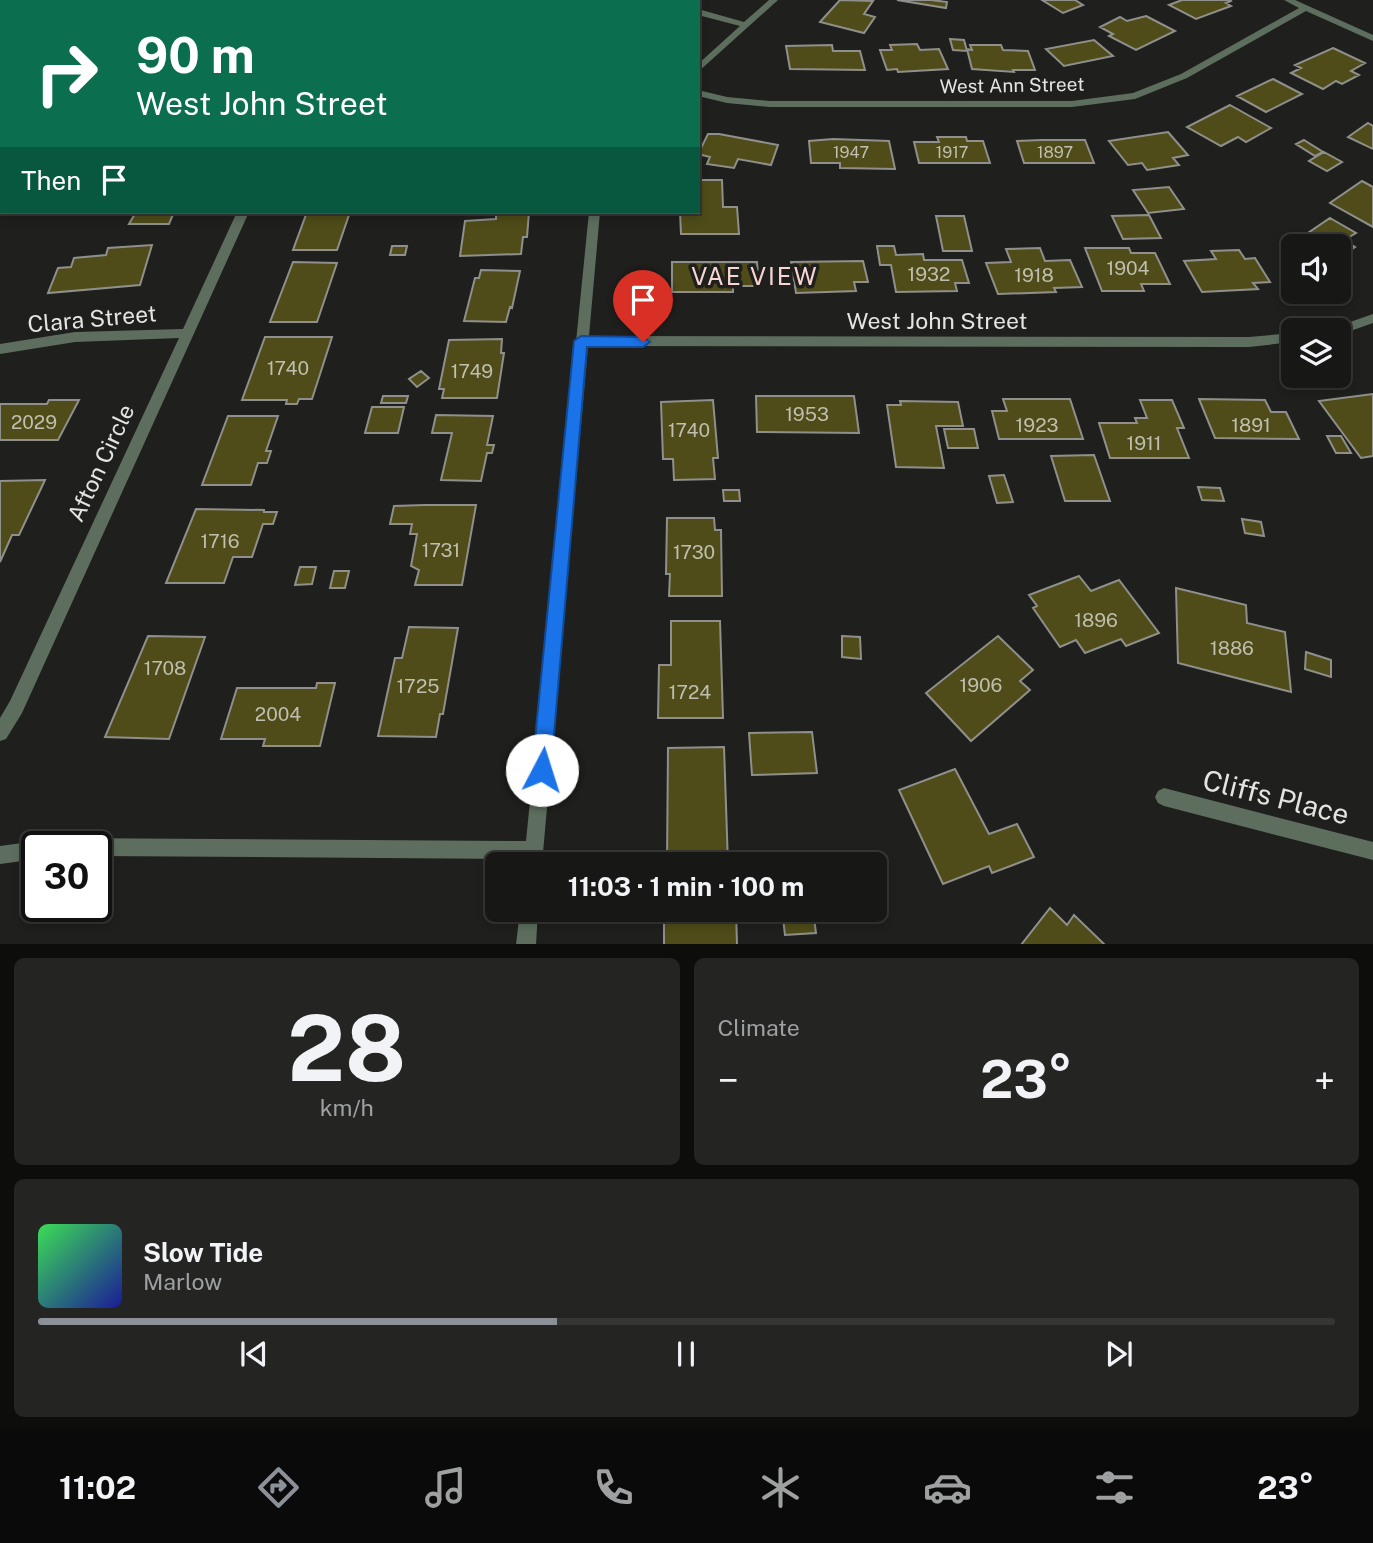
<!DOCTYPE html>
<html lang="en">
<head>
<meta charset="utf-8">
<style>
  :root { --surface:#171816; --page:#242523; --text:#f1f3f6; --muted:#9ea0a1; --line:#363735; --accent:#8c9099 }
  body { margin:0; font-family:"Public Sans",sans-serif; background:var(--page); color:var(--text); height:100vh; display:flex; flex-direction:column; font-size:26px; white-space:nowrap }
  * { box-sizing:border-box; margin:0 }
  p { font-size:23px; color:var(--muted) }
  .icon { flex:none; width:38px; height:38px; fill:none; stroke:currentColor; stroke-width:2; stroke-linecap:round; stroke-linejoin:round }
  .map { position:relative; height:944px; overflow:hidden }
  .panel { display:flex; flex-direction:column; gap:14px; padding:14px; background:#0d0d0c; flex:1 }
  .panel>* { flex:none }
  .top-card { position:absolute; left:0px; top:0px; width:700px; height:214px; box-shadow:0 4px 10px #0003,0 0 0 2px var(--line); background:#0b6e4f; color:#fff; overflow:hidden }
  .buttons { position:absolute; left:1281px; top:234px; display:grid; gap:14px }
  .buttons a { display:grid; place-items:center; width:70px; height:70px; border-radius:10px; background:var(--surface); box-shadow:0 4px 10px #0003,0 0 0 2px var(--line); font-size:35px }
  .speed { position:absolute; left:21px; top:831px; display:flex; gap:14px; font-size:35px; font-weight:700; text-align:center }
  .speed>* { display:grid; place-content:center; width:91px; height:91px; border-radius:50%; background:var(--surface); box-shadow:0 4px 10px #0003,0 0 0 2px var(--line); line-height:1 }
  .speed .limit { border:4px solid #111; border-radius:10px; background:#fff; color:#111 }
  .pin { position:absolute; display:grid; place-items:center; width:60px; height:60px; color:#fff; margin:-72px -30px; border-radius:50% 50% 50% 0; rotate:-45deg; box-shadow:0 0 7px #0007 }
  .pin .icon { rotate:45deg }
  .me { position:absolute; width:77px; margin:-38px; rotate:5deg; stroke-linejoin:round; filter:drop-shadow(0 0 5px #0008) }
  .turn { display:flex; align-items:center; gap:24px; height:147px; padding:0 21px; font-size:32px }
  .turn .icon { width:91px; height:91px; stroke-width:2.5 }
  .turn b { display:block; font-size:49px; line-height:60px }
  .then { display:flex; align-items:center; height:66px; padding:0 21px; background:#0003; gap:14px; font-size:26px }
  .big { font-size:52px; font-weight:700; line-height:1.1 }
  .panel .card { flex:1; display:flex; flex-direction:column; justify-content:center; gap:10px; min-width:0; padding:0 24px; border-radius:10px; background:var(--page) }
  .panel .dial { align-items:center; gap:0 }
  .dial b { font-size:91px; line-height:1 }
  .song { display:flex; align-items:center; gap:21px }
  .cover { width:84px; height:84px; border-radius:10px; background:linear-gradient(135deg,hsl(130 70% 55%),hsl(240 70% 35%)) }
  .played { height:7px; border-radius:4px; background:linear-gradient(90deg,var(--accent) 40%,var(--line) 40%) }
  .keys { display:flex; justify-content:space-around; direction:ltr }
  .heat { display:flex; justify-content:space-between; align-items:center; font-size:38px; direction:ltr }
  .panel .tiles { flex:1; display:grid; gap:14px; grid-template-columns:1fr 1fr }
  .card:last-child { grid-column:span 2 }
  .trip { position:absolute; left:485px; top:852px; width:402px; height:70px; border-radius:10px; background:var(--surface); box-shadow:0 4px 10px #0003,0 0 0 2px var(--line); font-weight:700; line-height:70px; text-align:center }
  .tab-bar { display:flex; height:112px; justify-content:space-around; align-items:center; background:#090a09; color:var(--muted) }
  .tab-bar .icon { width:49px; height:49px }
  .tab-bar .on { color:var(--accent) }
  .tab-bar b { font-size:32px; color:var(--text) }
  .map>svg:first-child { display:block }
</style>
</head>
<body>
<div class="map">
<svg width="1373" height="945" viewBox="0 0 1373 945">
  <rect width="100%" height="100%" fill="#1f201d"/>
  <path fill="#4f4c19" stroke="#8f8f8b" stroke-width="2" d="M 840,0 L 873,1 L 864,14 L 875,17 L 864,33 L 820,22 Z
    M 897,0 L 931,0 L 947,2 L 946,8 Z
    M 1042,0 L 1075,0 L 1083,5 L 1063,13 Z
    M 1182,0 L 1230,0 L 1231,1 L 1226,3 L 1231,6 L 1196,19 L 1169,5 Z
    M 1146,16 L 1175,31 L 1136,50 L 1109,36 L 1113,34 L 1100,27 L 1120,17 L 1127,21 Z
    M 950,39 L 964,40 L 967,51 L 953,50 Z
    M 1094,40 L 1113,56 L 1064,66 L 1046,49 Z
    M 917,44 L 920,50 L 939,49 L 948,69 L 898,72 L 897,69 L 887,70 L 880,50 L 892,50 L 890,45 Z
    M 832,45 L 833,51 L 860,51 L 865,70 L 790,69 L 786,46 Z
    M 970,45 L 1001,45 L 1003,50 L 1028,51 L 1035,70 L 1013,70 L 1014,72 L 972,69 L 967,49 L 972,50 Z
    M 1333,48 L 1365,63 L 1351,71 L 1359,75 L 1342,84 L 1336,81 L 1323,89 L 1291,73 L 1301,68 L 1295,65 Z
    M 1273,79 L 1302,94 L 1266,112 L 1237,96 Z
    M 1230,105 L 1271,128 L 1246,142 L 1238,137 L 1221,146 L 1187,127 Z
    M 1368,123 L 1373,126 L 1373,149 L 1348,137 Z
    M 1168,132 L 1188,155 L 1173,158 L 1179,165 L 1147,170 L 1142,163 L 1128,165 L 1109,141 Z
    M 708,134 L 719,134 L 778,145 L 771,165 L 738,159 L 734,168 L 707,164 L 710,157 L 698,154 Z
    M 937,137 L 966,137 L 967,141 L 983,141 L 990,163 L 919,163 L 914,142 L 939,142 Z
    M 833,139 L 889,141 L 895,169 L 840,168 L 840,163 L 811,163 L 809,141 Z
    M 1042,140 L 1085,140 L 1094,163 L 1024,163 L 1017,141 Z
    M 1304,140 L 1323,152 L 1315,156 L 1296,144 Z
    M 1324,152 L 1342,162 L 1327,171 L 1309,161 Z
    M 698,180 L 722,180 L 723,207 L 737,207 L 739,234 L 681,234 L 680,212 L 698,212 Z
    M 1362,181 L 1373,187 L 1373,227 L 1330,203 Z
    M 1169,187 L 1184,209 L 1148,213 L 1133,190 Z
    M 136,212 L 177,212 L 174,212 L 169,224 L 129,224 Z
    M 307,212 L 350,212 L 337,250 L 293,250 Z
    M 496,212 L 529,212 L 527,237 L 523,237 L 521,254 L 460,256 L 465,221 L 496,219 Z
    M 1149,215 L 1161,238 L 1123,239 L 1112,216 Z
    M 936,216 L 964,216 L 972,251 L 943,251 Z
    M 1330,218 L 1356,233 L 1344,240 L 1355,247 L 1339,258 L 1339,247 L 1293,247 L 1293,256 L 1283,250 Z
    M 152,245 L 140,285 L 48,293 L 58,268 L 71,267 L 74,258 L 106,255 L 108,248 Z
    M 392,246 L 407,246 L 405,255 L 390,255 Z
    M 877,246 L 894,246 L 896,255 L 923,254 L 924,260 L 962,260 L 969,283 L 955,283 L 957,291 L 896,292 L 891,265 L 880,265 Z
    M 1040,248 L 1045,261 L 1070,260 L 1082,287 L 1054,288 L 1056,292 L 998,294 L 986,263 L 1011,262 L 1006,249 Z
    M 1085,248 L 1129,248 L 1131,253 L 1155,253 L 1170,284 L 1141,284 L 1144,291 L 1102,291 Z
    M 1239,250 L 1245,259 L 1255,258 L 1270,282 L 1253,283 L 1258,289 L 1202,292 L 1184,261 L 1216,259 L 1211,251 Z
    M 863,261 L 868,282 L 854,282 L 856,291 L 796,293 L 791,262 Z
    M 293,262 L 337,263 L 317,322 L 270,322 Z
    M 672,262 L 757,262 L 759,286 L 733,286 L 733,292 L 672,292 Z
    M 481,270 L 520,271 L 512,308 L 510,307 L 506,322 L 464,321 L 475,278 L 479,278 Z
    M 265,337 L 332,337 L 312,399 L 299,399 L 297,404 L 286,404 L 287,400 L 242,400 Z
    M 502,339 L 501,353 L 504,353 L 497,398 L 442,398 L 444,389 L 439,389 L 449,340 Z
    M 421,371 L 429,378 L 417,387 L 409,379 Z
    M 1373,394 L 1373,456 L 1361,458 L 1319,401 Z
    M 383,396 L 408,396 L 406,403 L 381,403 Z
    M 756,396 L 854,396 L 859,433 L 757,432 Z
    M 1003,399 L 1070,399 L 1083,439 L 999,439 L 992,411 L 1007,411 Z
    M 1199,399 L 1265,400 L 1271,412 L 1286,412 L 1299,439 L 1215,438 Z
    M 49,400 L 79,400 L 58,440 L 0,440 L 0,404 L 47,404 Z
    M 713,400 L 718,458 L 713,458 L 715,479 L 674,480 L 673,459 L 663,459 L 661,402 Z
    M 1140,400 L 1172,400 L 1184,428 L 1177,428 L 1189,458 L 1110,458 L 1099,423 L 1137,423 L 1135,418 L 1147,418 Z
    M 900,401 L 958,402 L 963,426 L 936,426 L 944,468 L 896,467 L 887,405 L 901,405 Z
    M 372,407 L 404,407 L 398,433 L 365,433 Z
    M 436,415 L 493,416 L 487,445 L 494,445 L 492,453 L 487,453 L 481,481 L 441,480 L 452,433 L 432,433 Z
    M 228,416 L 278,416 L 266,451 L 271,451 L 267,463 L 258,463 L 251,485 L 202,485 Z
    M 944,429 L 974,429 L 978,448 L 948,448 Z
    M 1327,436 L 1341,436 L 1351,453 L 1336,453 Z
    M 1094,455 L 1110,501 L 1065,501 L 1051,456 Z
    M 1004,475 L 1013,502 L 997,503 L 989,476 Z
    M 45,480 L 19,535 L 12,535 L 0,562 L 0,481 Z
    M 1198,487 L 1220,488 L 1224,501 L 1202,500 Z
    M 723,490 L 739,490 L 740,501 L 724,501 Z
    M 425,505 L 476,505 L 462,585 L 415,585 L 419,570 L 411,566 L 417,534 L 410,534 L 412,524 L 390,524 L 394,506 Z
    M 196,509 L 264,510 L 264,512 L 277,512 L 273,524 L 263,524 L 252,557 L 233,557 L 224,583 L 166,583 Z
    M 667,518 L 714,518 L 715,530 L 721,530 L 722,596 L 669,596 L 670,574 L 666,574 Z
    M 1242,519 L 1261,522 L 1264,536 L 1245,533 Z
    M 300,567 L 316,567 L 312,584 L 295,585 Z
    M 334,571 L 349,571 L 345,588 L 330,588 Z
    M 1079,576 L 1091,591 L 1119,580 L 1159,633 L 1126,646 L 1121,639 L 1085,653 L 1076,640 L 1060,647 L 1033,608 L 1037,606 L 1029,595 Z
    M 1176,588 L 1246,605 L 1247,623 L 1285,632 L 1291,692 L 1178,663 Z
    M 671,621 L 720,621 L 723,718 L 658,718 L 659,665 L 671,665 Z
    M 409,627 L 458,628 L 443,714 L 440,714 L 436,737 L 378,736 L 395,658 L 402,658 Z
    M 148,636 L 205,637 L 169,739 L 105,737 Z
    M 842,636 L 860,637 L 861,659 L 842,657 Z
    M 998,636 L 1033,670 L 1020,681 L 1030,690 L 971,741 L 926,693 Z
    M 1306,652 L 1331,660 L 1331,677 L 1305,669 Z
    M 317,683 L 335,683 L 320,746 L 263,746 L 265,739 L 221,739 L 237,688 L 316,688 Z
    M 812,732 L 817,773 L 752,775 L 749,733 Z
    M 724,747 L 728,864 L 667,864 L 668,748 Z
    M 955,769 L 989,834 L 1017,824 L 1034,857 L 992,873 L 989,866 L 943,884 L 899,790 Z
    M 1050,908 L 1067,925 L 1074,915 L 1105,945 L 1021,945 Z
    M 664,910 L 736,910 L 737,945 L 664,945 Z
    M 782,910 L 813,910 L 816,933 L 785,935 Z"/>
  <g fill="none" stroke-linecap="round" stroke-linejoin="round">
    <path fill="#5d6e5e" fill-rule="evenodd" d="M 83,0 L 92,0 L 82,2 Z
      M 769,0 L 778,0 L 698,72 L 698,64 L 740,26 L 698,15 L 698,9 L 744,22 Z
      M 1284,0 L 1295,0 L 1373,35 L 1373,41 L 1306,11 L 1187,78 L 1135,99 L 1072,107 L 769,107 L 727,103 L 698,96 L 698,90 L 727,97 L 769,101 L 1072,101 L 1133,93 L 1181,74 L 1299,8 Z
      M 2,82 L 2,89 L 0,90 L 0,83 Z
      M 237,212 L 249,212 L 22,713 L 6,739 L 0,741 L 0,718 L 10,701 L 179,338 L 75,342 L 0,354 L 0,344 L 75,332 L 183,329 Z
      M 589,212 L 600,212 L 589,336 L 1249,337 L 1293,333 L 1293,342 L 1249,347 L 588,346 L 542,864 L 524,864 L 524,859 L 96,856 L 96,847 L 47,847 L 50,841 L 56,838 L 526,841 Z
      M 1373,314 L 1373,323 L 1339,335 L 1339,331 L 1331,331 L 1333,328 Z
      M 1164,788 L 1373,842 L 1373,860 L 1164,806 L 1158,803 L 1155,797 L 1158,791 Z
      M 37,841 L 43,844 L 45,847 L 37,847 L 37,859 L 0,864 L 0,846 Z
      M 520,910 L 538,910 L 536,945 L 516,945 Z"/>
  </g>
  <path fill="#1a73e8" stroke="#114b97" stroke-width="2" d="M 581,336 L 643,337 L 650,342 L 643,347 L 587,347 L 551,770 L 549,777 L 542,780 L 535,777 L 532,770 L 574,341 Z"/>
  <g text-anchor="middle" stroke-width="7" stroke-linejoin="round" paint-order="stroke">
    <g font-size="16" fill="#bfbfb0">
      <text x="851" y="158">1947</text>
      <text x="952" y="158">1917</text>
      <text x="1055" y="158">1897</text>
    </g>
    <g font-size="19" fill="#e4e5e3" stroke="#1f201d">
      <text transform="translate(1012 85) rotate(-1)" y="7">West Ann Street</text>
    </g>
    <g font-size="19" fill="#bfbfb0">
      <text x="1128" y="275">1904</text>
      <text x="929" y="281">1932</text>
      <text x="1034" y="282">1918</text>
      <text x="288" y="375">1740</text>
      <text x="472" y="378">1749</text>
      <text x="807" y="421">1953</text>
      <text x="34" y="429">2029</text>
      <text x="1037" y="432">1923</text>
      <text x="1251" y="432">1891</text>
      <text x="689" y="437">1740</text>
      <text x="1144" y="450">1911</text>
      <text x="220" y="548">1716</text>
      <text x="441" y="557">1731</text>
      <text x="694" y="559">1730</text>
      <text x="1096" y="627">1896</text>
      <text x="1232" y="655">1886</text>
      <text x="165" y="675">1708</text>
      <text x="981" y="692">1906</text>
      <text x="418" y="693">1725</text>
      <text x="690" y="699">1724</text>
      <text x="278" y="721">2004</text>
    </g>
    <g font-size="23" fill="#e4e5e3" stroke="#1f201d">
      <text transform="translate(92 319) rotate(-5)" y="8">Clara Street</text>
      <text x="937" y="329">West John Street</text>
      <text transform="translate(101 463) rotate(-65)" y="8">Afton Circle</text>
    </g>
    <g font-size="24" letter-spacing="2" fill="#f9d6d3" stroke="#1f201d">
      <text x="755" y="285">VAE VIEW</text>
    </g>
    <g font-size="28" fill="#e4e5e3" stroke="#1f201d">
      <text transform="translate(1276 797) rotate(14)" y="10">Cliffs Place</text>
    </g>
  </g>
</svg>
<div class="buttons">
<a><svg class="icon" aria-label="sound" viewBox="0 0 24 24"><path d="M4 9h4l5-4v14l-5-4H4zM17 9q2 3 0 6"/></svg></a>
<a><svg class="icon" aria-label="layers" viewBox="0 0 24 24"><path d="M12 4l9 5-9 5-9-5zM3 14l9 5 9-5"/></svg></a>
</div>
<div class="speed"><div class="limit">30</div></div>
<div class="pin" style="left:643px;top:342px;background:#d93025"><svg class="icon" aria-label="arrive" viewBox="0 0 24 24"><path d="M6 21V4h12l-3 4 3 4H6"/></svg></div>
<svg class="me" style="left:542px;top:770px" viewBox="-20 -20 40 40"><circle r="19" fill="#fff"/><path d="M0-13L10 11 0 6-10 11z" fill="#1a73e8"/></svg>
<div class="trip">11:03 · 1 min · 100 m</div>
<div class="top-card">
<div class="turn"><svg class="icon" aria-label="right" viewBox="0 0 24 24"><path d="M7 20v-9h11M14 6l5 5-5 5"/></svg><div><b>90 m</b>West John Street</div></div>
<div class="then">Then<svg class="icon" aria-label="arrive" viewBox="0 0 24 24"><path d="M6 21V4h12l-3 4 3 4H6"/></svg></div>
</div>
</div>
<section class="panel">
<div class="tiles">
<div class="card dial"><b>28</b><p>km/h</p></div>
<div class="card"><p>Climate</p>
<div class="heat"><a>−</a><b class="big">23°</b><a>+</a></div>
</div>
<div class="card">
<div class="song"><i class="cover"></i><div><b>Slow Tide</b><p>Marlow</p></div></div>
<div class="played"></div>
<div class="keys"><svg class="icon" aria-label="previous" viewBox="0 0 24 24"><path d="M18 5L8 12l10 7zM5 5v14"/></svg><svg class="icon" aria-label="pause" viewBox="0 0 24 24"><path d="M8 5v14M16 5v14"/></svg><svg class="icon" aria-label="next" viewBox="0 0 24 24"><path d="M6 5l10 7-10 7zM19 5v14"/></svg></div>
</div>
</div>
</section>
<nav class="tab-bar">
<b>11:02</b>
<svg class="icon on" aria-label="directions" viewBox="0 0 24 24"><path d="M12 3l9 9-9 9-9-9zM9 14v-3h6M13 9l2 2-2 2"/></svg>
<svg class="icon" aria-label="music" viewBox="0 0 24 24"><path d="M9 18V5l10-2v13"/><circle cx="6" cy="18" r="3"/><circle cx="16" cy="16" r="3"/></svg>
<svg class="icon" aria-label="phone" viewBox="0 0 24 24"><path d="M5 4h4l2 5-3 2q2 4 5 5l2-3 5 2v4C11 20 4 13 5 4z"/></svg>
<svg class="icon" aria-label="climate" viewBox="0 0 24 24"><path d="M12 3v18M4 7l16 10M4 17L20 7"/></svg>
<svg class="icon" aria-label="car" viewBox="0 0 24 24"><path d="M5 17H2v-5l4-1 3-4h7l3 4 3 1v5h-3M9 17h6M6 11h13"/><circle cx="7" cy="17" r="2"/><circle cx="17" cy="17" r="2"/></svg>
<svg class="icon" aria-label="filters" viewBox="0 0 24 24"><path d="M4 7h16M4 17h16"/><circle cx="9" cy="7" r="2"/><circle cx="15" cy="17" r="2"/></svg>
<b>23°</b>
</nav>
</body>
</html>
